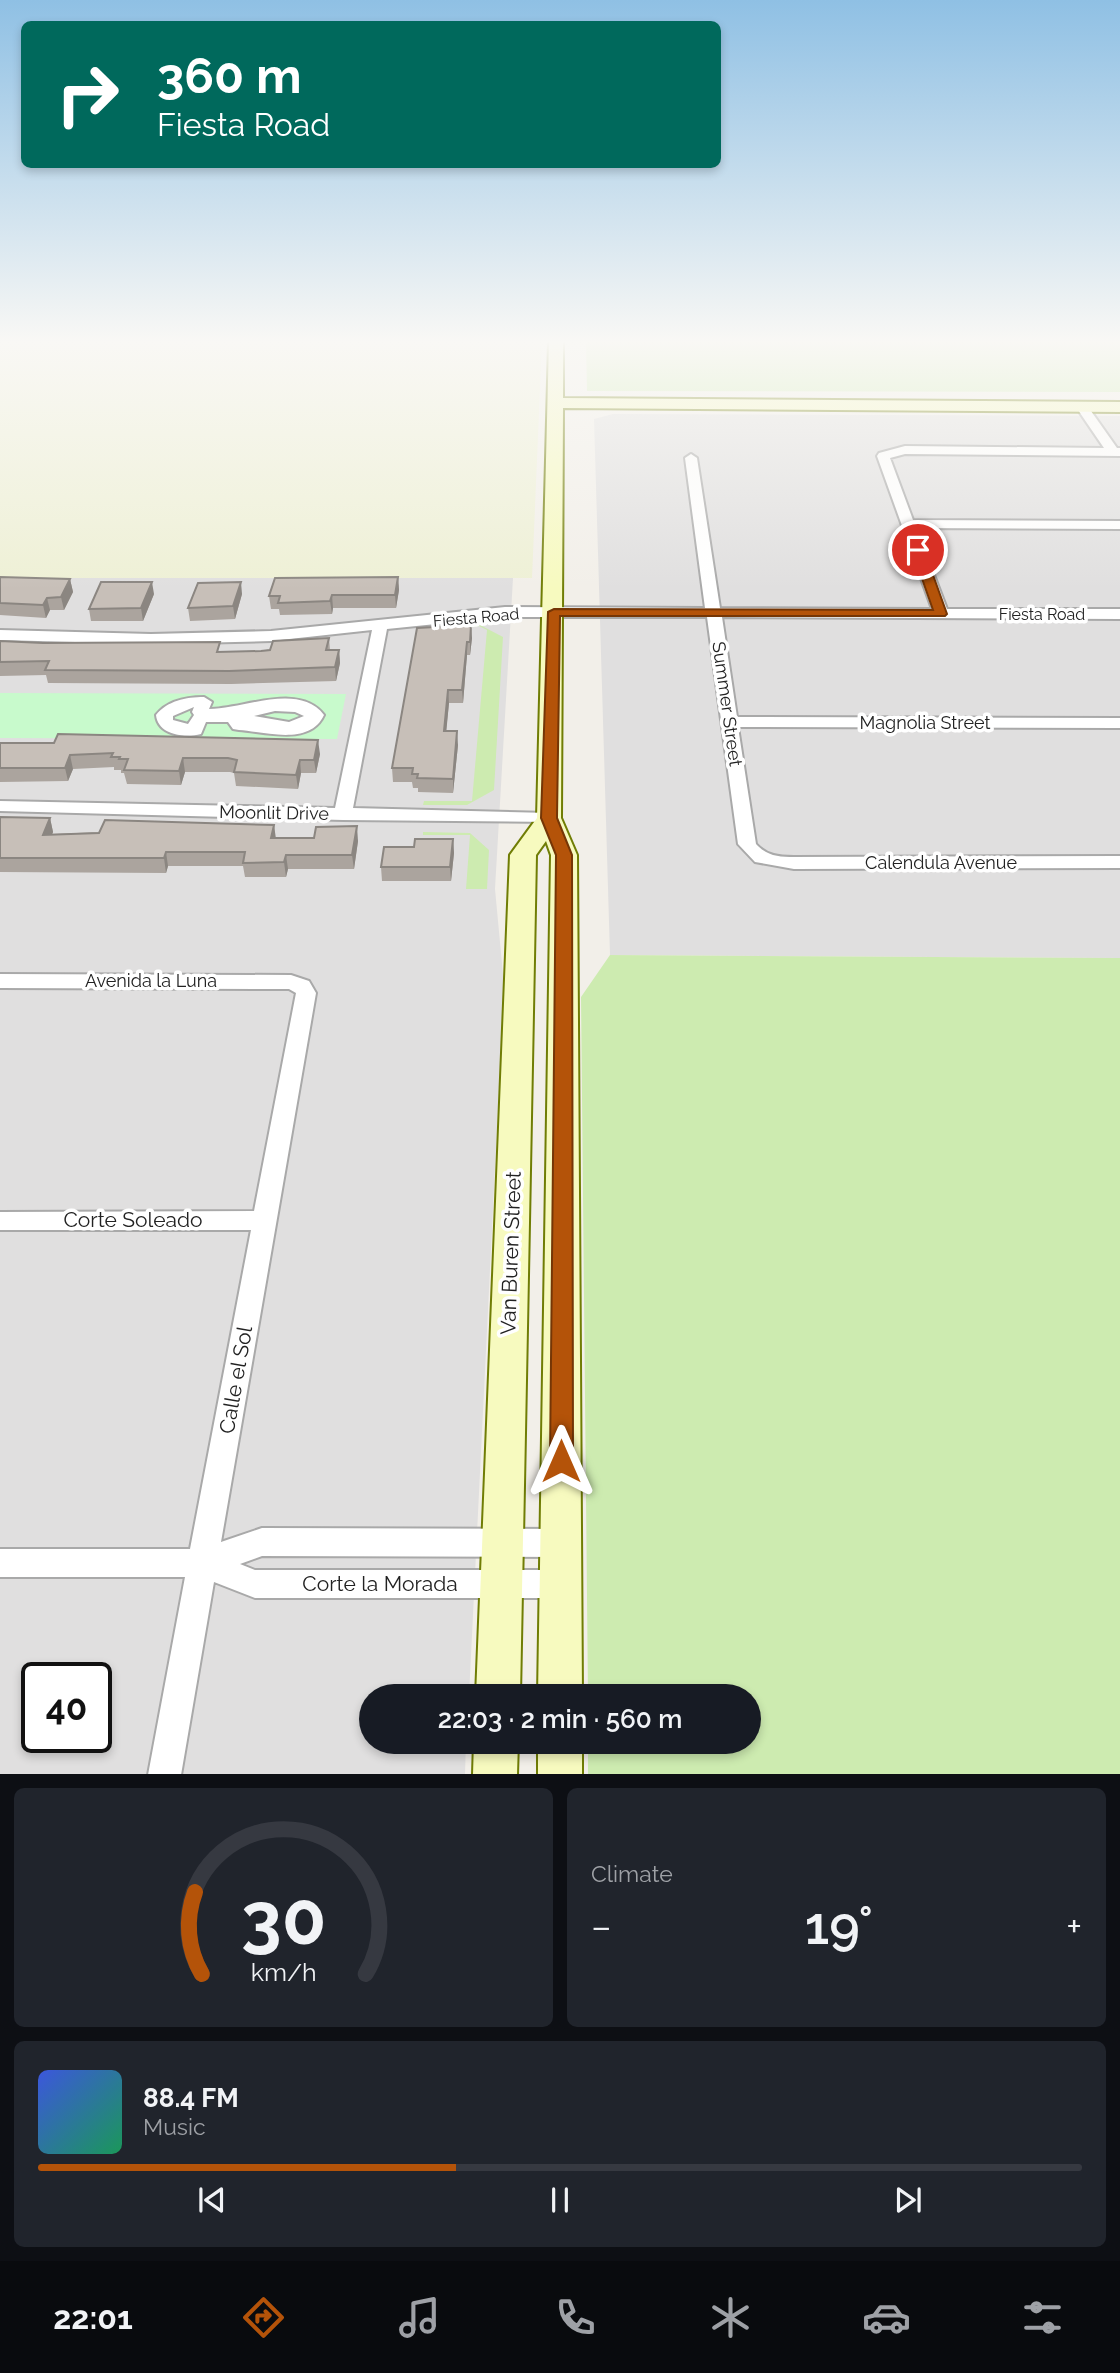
<!DOCTYPE html>
<html lang="en">
<head>
<meta charset="utf-8">
<style>
  :root { --surface:#171b24; --page:#20242c; --text:#f1f3f6; --muted:#9ea1a6; --line:#363941; --accent:#b45309 }
  body { margin:0; font-family:Raleway,sans-serif; background:var(--page); color:var(--text); height:100vh; display:flex; flex-direction:column; font-size:26px; white-space:nowrap }
  * { box-sizing:border-box; margin:0 }
  p { font-size:23px; color:var(--muted) }
  .icon { flex:none; width:38px; height:38px; fill:none; stroke:currentColor; stroke-width:2; stroke-linecap:round; stroke-linejoin:round }
  .map { position:relative; height:1774px; overflow:hidden }
  .details { display:flex; flex-direction:column; gap:14px; padding:14px; background:#0d0f14; flex:1 }
  .details>* { flex:none }
  .top-card { position:absolute; left:21px; top:21px; width:700px; height:147px; border-radius:10px; box-shadow:0 4px 10px #0003; background:#00695c; color:#fff; overflow:hidden }
  .speed { position:absolute; left:21px; top:1662px; display:flex; gap:14px; font-size:35px; font-weight:700; text-align:center }
  .speed>* { display:grid; place-content:center; width:91px; height:91px; border-radius:50%; background:var(--surface); box-shadow:0 4px 10px #0003; line-height:1 }
  .speed .limit { border:4px solid #111; border-radius:10px; background:#fff; color:#111 }
  .pin { position:absolute; display:grid; place-items:center; width:60px; height:60px; color:#fff; margin:-30px; border:4px solid #fff; border-radius:50%; box-shadow:0 2px 7px #0007 }
  .me { position:absolute; width:77px; margin:-38px; rotate:0deg; stroke-linejoin:round; filter:drop-shadow(0 0 5px #0008) }
  .turn { display:flex; align-items:center; gap:24px; height:147px; padding:0 21px; font-size:32px }
  .turn .icon { width:91px; height:91px; stroke-width:2.5 }
  .turn b { display:block; font-size:49px; line-height:60px }
  .big { font-size:52px; font-weight:600; line-height:1.1 }
  .details .tile { flex:1; display:flex; flex-direction:column; justify-content:center; gap:10px; min-width:0; padding:0 24px; border-radius:10px; background:var(--page) }
  .details .dial { align-items:center; gap:0 }
  .dial svg { height:182px; overflow:visible; fill:none; stroke:var(--line); stroke-width:7; stroke-linecap:round; text-anchor:middle }
  .dial text { fill:var(--text); stroke:none }
  .song { display:flex; align-items:center; gap:21px }
  .cover { width:84px; height:84px; border-radius:10px; background:linear-gradient(135deg,hsl(230 70% 55%),hsl(150 70% 35%)) }
  .played { height:7px; border-radius:4px; background:linear-gradient(90deg,var(--accent) 40%,var(--line) 40%) }
  .keys { display:flex; justify-content:space-around; direction:ltr }
  .heat { display:flex; justify-content:space-between; align-items:center; font-size:38px; direction:ltr }
  .details .tiles { flex:1; display:grid; gap:14px; grid-template-columns:1fr 1fr }
  .tile:last-child { grid-column:span 2 }
  .trip { position:absolute; left:359px; top:1684px; width:402px; height:70px; border-radius:35px; background:var(--surface); box-shadow:0 4px 10px #0003; font-weight:600; line-height:70px; text-align:center }
  .dock { display:flex; height:112px; justify-content:space-around; align-items:center; background:#090b0e; color:var(--muted) }
  .dock .icon { width:49px; height:49px }
  .dock .current { color:var(--accent) }
  .dock b { font-size:32px; color:var(--text) }
  .map>svg:first-child { display:block }
</style>
</head>
<body>
<div class="map">
<svg width="1120" height="1775" viewBox="0 0 1120 1775">
  <rect width="100%" height="100%" fill="#f2efe9"/>
  <path fill="#e0dfdf" fill-rule="evenodd" d="M 613,414 L 1120,416 L 1120,958 L 610,955 L 594,419 Z
    M 0,578 L 513,578 L 495,889 L 504,985 L 469,1696 L 371,1696 L 371,1741 L 466,1741 L 465,1774 L 0,1775 ZM 37,1678 L 96,1678 L 96,1738 L 37,1738 Z"/>
  <path fill="#eef0d5" d="M 0,341 L 542,341 L 532,578 L 0,578 Z"/>
  <path fill="#cdebb0" d="M 586,341 L 1120,341 L 1120,392 L 587,391 Z
    M 480,625 L 503,637 L 494,790 L 467,805 L 423,805 L 424,801 L 472,801 L 487,630 L 479,626 L 451,631 L 451,629 Z
    M 423,832 L 470,833 L 489,850 L 487,889 L 466,889 L 470,835 L 423,835 Z
    M 610,955 L 1120,958 L 1120,1774 L 588,1774 L 588,1741 L 749,1741 L 749,1696 L 588,1696 L 581,997 Z"/>
  <path fill="#c8facc" d="M 0,693 L 346,694 L 337,739 L 0,738 Z"/>
  <g fill="none" stroke-linecap="round" stroke-linejoin="round">
    <defs>
      <path id="street" d="M 1082,403 L 1086,404 L 1117,448 L 1120,448 L 1120,456 L 905,454 L 890,458 L 913,520 L 1120,521 L 1120,529 L 916,528 L 947,609 L 1120,609 L 1120,619 L 722,617 L 737,717 L 1120,718 L 1120,728 L 738,727 L 756,844 C 767,856 779,857 794,857 L 1120,856 L 1120,868 L 794,869 L 755,862 L 738,844 L 707,617 L 505,617 L 387,629 L 353,808 L 549,813 L 558,818 L 555,822 L 343,820 L 0,811 L 0,801 L 335,808 L 372,630 L 271,641 L 151,644 L 0,640 L 0,630 L 151,634 L 271,631 L 505,607 L 705,608 L 685,458 L 691,454 L 697,458 L 720,608 L 932,609 L 877,456 L 879,453 L 905,446 L 1104,448 L 1076,407 Z
        M 204,697 L 212,702 L 209,709 C 243,709 299,682 324,715 C 310,746 266,732 239,730 L 233,729 L 228,722 L 206,722 L 201,734 C 184,738 158,735 156,715 C 167,701 186,697 204,697 ZM 194,707 L 192,712 L 194,715 L 188,724 L 173,720 L 173,716 ZM 275,711 L 295,712 L 304,716 L 289,722 L 254,716 Z
        M 0,974 L 291,975 L 309,981 L 316,993 L 221,1542 L 262,1528 L 561,1529 L 571,1533 L 576,1543 L 571,1553 L 561,1557 L 262,1556 L 240,1564 L 255,1570 L 561,1570 L 572,1574 L 576,1584 L 572,1594 L 561,1598 L 255,1598 L 214,1582 L 181,1775 L 148,1775 L 185,1577 L 0,1577 L 0,1549 L 190,1549 L 251,1230 L 0,1230 L 0,1212 L 254,1211 L 296,993 L 289,989 L 0,988 Z"/>
      <path id="secondary" d="M 549,341 L 563,341 L 563,398 L 1120,402 L 1120,412 L 563,408 L 561,818 L 577,855 L 582,1696 L 538,1696 L 551,855 L 546,841 L 536,855 L 520,1696 L 476,1696 L 510,855 L 537,818 Z
        M 474,1741 L 518,1741 L 517,1775 L 473,1775 Z
        M 538,1741 L 582,1741 L 582,1775 L 538,1775 Z"/>
    </defs>
    <use href="#street" stroke="#a9a9a9" stroke-width="4"/>
    <use href="#secondary" stroke="#707d05" stroke-width="4"/>
    <use href="#street" fill="#fff" fill-rule="evenodd"/>
    <use href="#secondary" fill="#f7fabf" fill-rule="evenodd"/>
  </g>
  <path fill="#aba49e" d="M 0,577 L 70,579 L 73,592 L 64,610 L 50,610 L 46,618 L 0,615 Z
    M 398,577 L 399,590 L 396,608 L 333,608 L 332,614 L 280,615 L 279,609 L 271,609 L 269,596 Z
    M 154,594 L 143,621 L 91,621 L 89,609 Z
    M 242,594 L 235,619 L 190,621 L 188,608 Z
    M 417,628 L 472,638 L 470,655 L 467,655 L 463,703 L 449,703 L 446,731 L 458,745 L 453,793 L 418,792 L 418,788 L 413,788 L 412,782 L 393,782 L 392,768 Z
    M 329,638 L 330,650 L 339,650 L 340,663 L 336,681 L 231,684 L 48,683 L 46,675 L 0,676 L 0,641 L 221,652 L 261,651 Z
    M 0,743 L 320,754 L 316,773 L 301,773 L 298,789 L 236,786 L 234,773 L 230,772 L 185,772 L 181,785 L 127,784 L 124,773 L 121,773 L 121,770 L 114,770 L 114,767 L 73,769 L 68,781 L 0,782 Z
    M 0,817 L 50,818 L 53,832 L 52,834 L 274,825 L 275,838 L 358,841 L 354,869 L 288,869 L 286,877 L 245,877 L 243,866 L 168,866 L 166,873 L 0,872 Z
    M 453,839 L 454,853 L 451,881 L 382,881 L 381,867 L 414,847 Z"/>
  <path fill="#8b8681" d="M 398,577 L 399,590 L 396,608 L 395,595 Z
    M 70,579 L 73,592 L 64,610 L 61,597 Z
    M 152,582 L 154,594 L 143,621 L 141,608 Z
    M 241,582 L 242,594 L 235,619 L 233,606 Z
    M 332,595 L 333,608 L 332,614 L 330,601 Z
    M 47,598 L 50,610 L 46,618 L 43,605 Z
    M 471,625 L 472,638 L 470,655 L 470,642 Z
    M 467,642 L 467,655 L 463,703 L 462,690 Z
    M 339,650 L 340,663 L 336,681 L 335,667 Z
    M 448,690 L 449,703 L 445,745 L 444,731 Z
    M 457,731 L 458,745 L 453,793 L 453,779 Z
    M 318,740 L 320,754 L 316,773 L 314,760 Z
    M 70,755 L 73,769 L 68,781 L 65,768 Z
    M 183,758 L 185,772 L 181,785 L 179,771 Z
    M 300,760 L 301,773 L 298,789 L 296,775 Z
    M 50,818 L 53,832 L 47,849 L 43,835 Z
    M 274,825 L 276,839 L 271,838 Z
    M 357,826 L 358,841 L 354,869 L 352,855 Z
    M 453,839 L 454,853 L 451,881 L 450,867 Z
    M 166,852 L 168,866 L 166,873 L 164,858 Z
    M 286,855 L 288,869 L 286,877 L 284,862 Z"/>
  <path fill="#c7bfb8" stroke="#8b8681" stroke-width="2" d="M 0,577 L 70,579 L 61,597 L 47,598 L 43,605 L 0,603 Z
    M 398,577 L 395,595 L 332,595 L 330,601 L 278,603 L 280,596 L 269,596 L 275,578 Z
    M 101,582 L 152,582 L 141,608 L 89,609 Z
    M 241,582 L 233,606 L 188,608 L 198,583 Z
    M 471,625 L 470,642 L 467,642 L 462,690 L 448,690 L 444,731 L 457,731 L 453,779 L 417,778 L 418,774 L 412,774 L 413,768 L 392,768 L 417,628 Z
    M 329,638 L 326,650 L 339,650 L 335,667 L 229,671 L 45,670 L 49,661 L 0,662 L 0,641 L 43,643 L 220,642 L 217,652 L 261,651 L 270,650 L 273,641 Z
    M 58,734 L 318,740 L 314,760 L 300,760 L 296,775 L 234,772 L 237,760 L 228,758 L 183,758 L 179,771 L 124,770 L 128,759 L 119,759 L 120,757 L 111,757 L 113,753 L 70,755 L 65,768 L 0,768 L 0,743 L 54,743 Z
    M 0,817 L 50,818 L 43,835 L 99,833 L 105,820 L 274,825 L 271,838 L 314,838 L 316,827 L 357,826 L 352,855 L 286,855 L 284,862 L 243,863 L 245,852 L 166,852 L 164,858 L 0,858 Z
    M 415,839 L 453,839 L 450,867 L 381,867 L 384,847 L 414,847 Z"/>
  <linearGradient id="sky" x2="0" y2="1"><stop stop-color="#8fc0e4"/><stop offset="0.58" stop-color="#f9f8f5"/><stop offset="1" stop-color="#f9f8f5" stop-opacity="0"/></linearGradient>
  <rect width="1120" height="589" fill="url(#sky)"/>
  <path fill="#b45309" stroke="#753606" stroke-width="2" d="M 918,547 L 924,550 L 947,614 L 945,616 L 560,616 L 557,818 L 572,855 L 573,1461 L 570,1468 L 561,1471 L 553,1468 L 550,1461 L 556,855 L 541,818 L 548,612 L 554,609 L 933,610 L 912,550 Z"/>
  <g text-anchor="middle" stroke-width="7" stroke-linejoin="round" paint-order="stroke">
    <g font-size="16" fill="#222" stroke="#fff">
      <text x="1042" y="620">Fiesta Road</text>
      <text transform="translate(476 617) rotate(-5)" y="6">Fiesta Road</text>
    </g>
    <g font-size="18" fill="#222" stroke="#fff">
      <text transform="translate(727 704) rotate(82)" y="6">Summer Street</text>
      <text x="925" y="729">Magnolia Street</text>
      <text transform="translate(274 813) rotate(1)" y="6">Moonlit Drive</text>
      <text x="941" y="869">Calendula Avenue</text>
      <text x="151" y="987">Avenida la Luna</text>
    </g>
    <g font-size="21" fill="#222" stroke="#fff">
      <text x="133" y="1227">Corte Soleado</text>
      <text transform="translate(511 1253) rotate(-88)" y="7">Van Buren Street</text>
      <text transform="translate(236 1380) rotate(-80)" y="7">Calle el Sol</text>
      <text x="380" y="1591">Corte la Morada</text>
    </g>
  </g>
</svg>
<div class="speed"><div class="limit">40</div></div>
<div class="pin" style="left:918px;top:550px;background:#d93025"><svg class="icon" aria-label="arrive" viewBox="0 0 24 24"><path d="M6 21V4h12l-3 4 3 4H6"/></svg></div>
<svg class="me" style="left:561px;top:1461px" viewBox="-20 -20 40 40"><path d="M0-17L14 15 0 8-14 15z" fill="#b45309" stroke="#fff" stroke-width="4"/></svg>
<div class="trip">22:03 · 2 min · 560 m</div>
<div class="top-card">
<div class="turn"><svg class="icon" aria-label="right" viewBox="0 0 24 24"><path d="M7 20v-9h11M14 6l5 5-5 5"/></svg><div><b>360 m</b>Fiesta Road</div></div>
</div>
</div>
<section class="details">
<div class="tiles">
<div class="tile dial"><svg viewBox="0 0 100 80">
<path d="M14 69A42 42 0 1 1 86 69"/>
<path d="M14 69A42 42 0 0 1 11 33" stroke="#b45309"/>
<text x="50" y="56" font-size="32" font-weight="700">30</text>
<text x="50" y="72" font-size="11">km/h</text>
</svg></div>
<div class="tile"><p>Climate</p>
<div class="heat"><a>−</a><b class="big">19°</b><a>+</a></div>
</div>
<div class="tile">
<div class="song"><i class="cover"></i><div><b>88.4 FM</b><p>Music</p></div></div>
<div class="played"></div>
<div class="keys"><svg class="icon" aria-label="previous" viewBox="0 0 24 24"><path d="M18 5L8 12l10 7zM5 5v14"/></svg><svg class="icon" aria-label="pause" viewBox="0 0 24 24"><path d="M8 5v14M16 5v14"/></svg><svg class="icon" aria-label="next" viewBox="0 0 24 24"><path d="M6 5l10 7-10 7zM19 5v14"/></svg></div>
</div>
</div>
</section>
<nav class="dock">
<b>22:01</b>
<svg class="icon current" aria-label="directions" viewBox="0 0 24 24"><path d="M12 3l9 9-9 9-9-9zM9 14v-3h6M13 9l2 2-2 2"/></svg>
<svg class="icon" aria-label="music" viewBox="0 0 24 24"><path d="M9 18V5l10-2v13"/><circle cx="6" cy="18" r="3"/><circle cx="16" cy="16" r="3"/></svg>
<svg class="icon" aria-label="phone" viewBox="0 0 24 24"><path d="M5 4h4l2 5-3 2q2 4 5 5l2-3 5 2v4C11 20 4 13 5 4z"/></svg>
<svg class="icon" aria-label="climate" viewBox="0 0 24 24"><path d="M12 3v18M4 7l16 10M4 17L20 7"/></svg>
<svg class="icon" aria-label="car" viewBox="0 0 24 24"><path d="M5 17H2v-5l4-1 3-4h7l3 4 3 1v5h-3M9 17h6M6 11h13"/><circle cx="7" cy="17" r="2"/><circle cx="17" cy="17" r="2"/></svg>
<svg class="icon" aria-label="filters" viewBox="0 0 24 24"><path d="M4 7h16M4 17h16"/><circle cx="9" cy="7" r="2"/><circle cx="15" cy="17" r="2"/></svg>
</nav>
</body>
</html>
